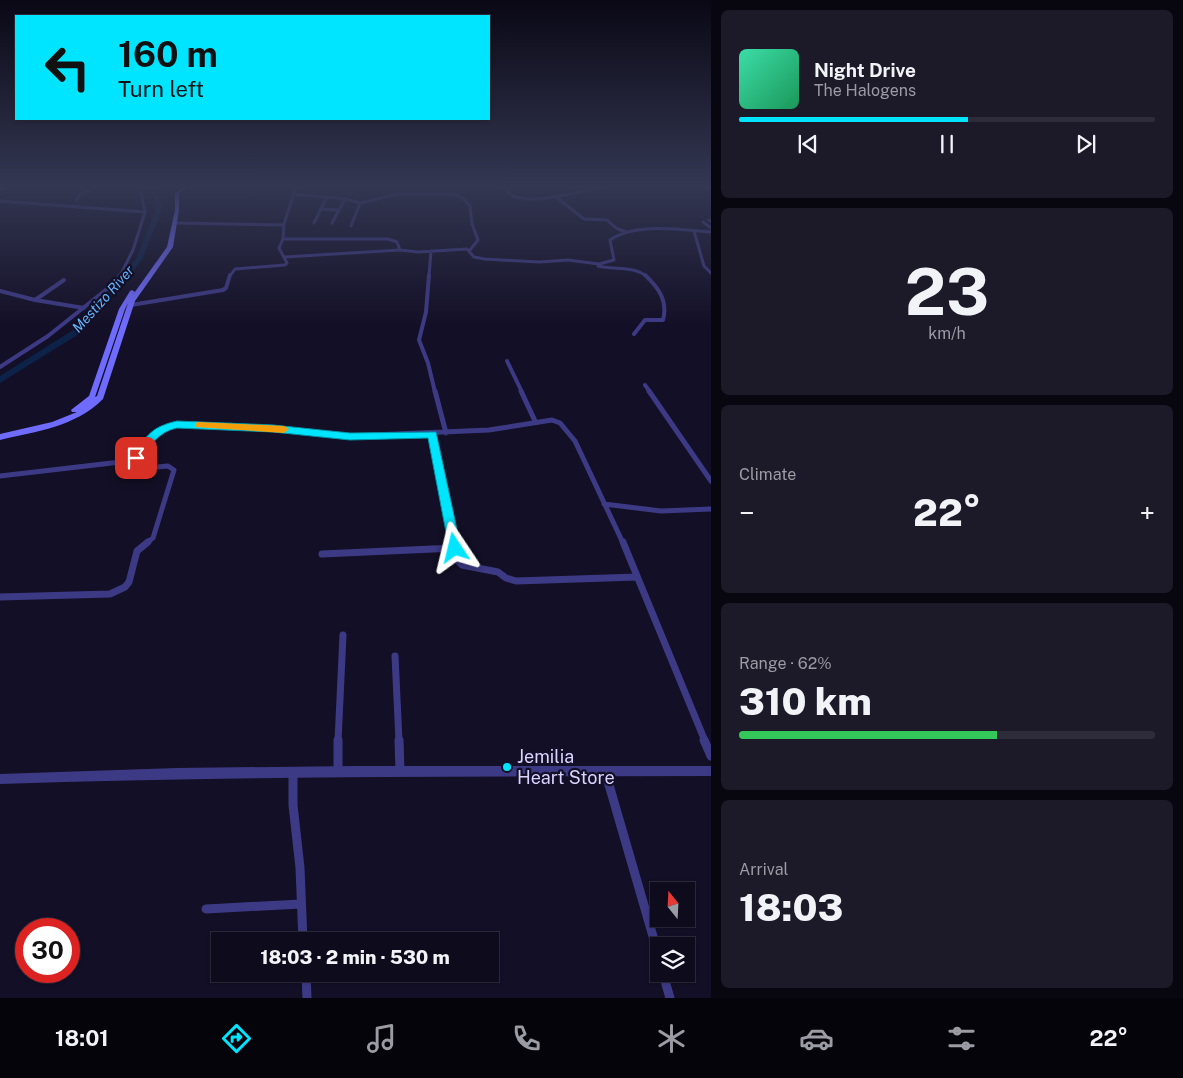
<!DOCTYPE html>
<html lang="en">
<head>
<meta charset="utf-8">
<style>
  :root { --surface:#0e0b1c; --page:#1c1929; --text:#f1f3f6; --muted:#9b9ba3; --line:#2e2b3b; --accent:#00e5ff }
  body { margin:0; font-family:"Public Sans",sans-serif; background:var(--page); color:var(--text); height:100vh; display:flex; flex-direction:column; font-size:19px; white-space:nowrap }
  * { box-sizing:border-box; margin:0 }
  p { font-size:16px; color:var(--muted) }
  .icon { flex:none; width:28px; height:28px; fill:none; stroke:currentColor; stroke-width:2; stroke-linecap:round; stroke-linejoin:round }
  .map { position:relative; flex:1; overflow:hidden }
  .drawer { display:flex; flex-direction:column; gap:10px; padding:10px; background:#08060f; width:472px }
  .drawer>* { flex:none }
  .banner { position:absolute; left:15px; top:15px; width:475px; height:105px; border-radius:0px; box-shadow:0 1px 4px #0004,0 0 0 1px var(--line); background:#00e5ff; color:#111; overflow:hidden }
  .needle { width:32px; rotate:342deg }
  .tools { position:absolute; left:650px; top:882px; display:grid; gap:10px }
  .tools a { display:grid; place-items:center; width:45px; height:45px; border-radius:0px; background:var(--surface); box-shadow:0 1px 4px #0004,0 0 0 1px var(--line); font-size:25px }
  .speed { position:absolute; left:15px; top:918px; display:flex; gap:10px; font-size:25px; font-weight:700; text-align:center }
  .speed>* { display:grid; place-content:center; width:65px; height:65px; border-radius:50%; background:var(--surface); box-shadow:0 1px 4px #0004,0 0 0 1px var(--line); line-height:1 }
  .speed .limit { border:8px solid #d22; background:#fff; color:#111 }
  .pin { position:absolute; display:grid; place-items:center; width:42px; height:42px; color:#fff; margin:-21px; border-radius:10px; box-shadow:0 2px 8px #0006 }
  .me { position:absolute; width:55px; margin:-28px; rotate:350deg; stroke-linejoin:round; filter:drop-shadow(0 0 4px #0008) }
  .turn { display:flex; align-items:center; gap:18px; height:105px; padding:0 20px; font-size:22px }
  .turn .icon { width:65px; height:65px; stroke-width:2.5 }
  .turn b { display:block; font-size:35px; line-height:42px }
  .big { font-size:38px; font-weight:800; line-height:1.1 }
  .drawer .widget { flex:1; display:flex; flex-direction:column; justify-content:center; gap:8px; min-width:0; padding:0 18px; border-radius:8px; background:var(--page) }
  .drawer .dial { align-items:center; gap:0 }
  .dial b { font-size:65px; line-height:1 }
  .song { display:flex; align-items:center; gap:15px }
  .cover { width:60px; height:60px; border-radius:8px; background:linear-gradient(135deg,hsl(160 70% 55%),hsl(150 70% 35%)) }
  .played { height:5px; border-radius:2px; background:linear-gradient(90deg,var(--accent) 55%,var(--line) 55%) }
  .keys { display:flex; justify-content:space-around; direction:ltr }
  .heat { display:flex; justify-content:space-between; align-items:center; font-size:28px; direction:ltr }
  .charge { height:8px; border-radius:4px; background:linear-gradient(90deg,#34c759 62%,var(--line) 0) }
  .trip { position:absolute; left:211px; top:932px; width:288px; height:50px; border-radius:0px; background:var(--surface); box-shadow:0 1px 4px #0004,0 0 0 1px var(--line); font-weight:800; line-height:50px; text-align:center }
  .dock { display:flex; height:80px; justify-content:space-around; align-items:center; background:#06040b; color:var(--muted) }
  .dock .icon { width:35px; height:35px }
  .dock .active { color:var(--accent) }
  .dock b { font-size:22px; color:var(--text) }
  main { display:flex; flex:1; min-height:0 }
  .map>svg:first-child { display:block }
</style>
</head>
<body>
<main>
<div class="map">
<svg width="711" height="998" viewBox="0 0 711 998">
  <rect width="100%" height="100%" fill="#130f26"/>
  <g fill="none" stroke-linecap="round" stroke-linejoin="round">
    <path fill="#0c2248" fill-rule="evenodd" d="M 149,187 L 153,187 L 163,206 L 142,260 L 79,334 L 0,383 L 0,376 L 73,330 L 136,259 L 157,206 Z"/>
    <path stroke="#3d3a85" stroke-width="3" d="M 503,187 C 507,190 510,195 515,197 C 536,204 583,191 605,187
      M 294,194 L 345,199 L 361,203 L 397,194 L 453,194 L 463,198 L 470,206 L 472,224 L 478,240 L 470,250
      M 555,196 L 584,219 L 607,220 L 616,228 L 626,232
      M 77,200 L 79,195 L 95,187
      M 0,201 L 145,212
      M 321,209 L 339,210
      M 709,220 L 711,221
      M 703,222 L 711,228
      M 176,223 L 284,225
      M 314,223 L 327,197
      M 332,223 L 345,199
      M 351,226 L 360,203
      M 694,231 L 704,266 L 711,273
      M 283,239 L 388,239 L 397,242 L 400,250 L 418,252 L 467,249 L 474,257 L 485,259 L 539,262 L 568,260 L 599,264 L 614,260 L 610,240 C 635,222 682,230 711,232
      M 285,257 L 400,250
      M 598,266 C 614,270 634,266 646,276
      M 120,276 L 133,250 L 145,212 L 140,187
      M 230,276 L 235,269 L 285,265 L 287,263 L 279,248 L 283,239 L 284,224 L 296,187
      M 429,276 L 431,251"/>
    <path stroke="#3d3a85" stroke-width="4" d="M 429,275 L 426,312 L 419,340 L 428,363 L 435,392
      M 0,291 L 35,300 L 84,308
      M 35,300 L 64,280
      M 131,305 L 223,290 L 226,288 L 230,275
      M 634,334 L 645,320 L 663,320 C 668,301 659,288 645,275
      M 507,361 L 522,392
      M 0,367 L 48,336 L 117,281 L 120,275
      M 645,385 L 650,392"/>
    <path stroke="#3d3a85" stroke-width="5" d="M 435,391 L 446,433
      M 521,391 L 535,421
      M 649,391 L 711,481
      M 433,434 L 454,543
      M 136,458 L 144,468 L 168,466 L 174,470 L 153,538 L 146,543
      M 0,476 L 129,461 C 150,447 149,429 177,425 L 273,428 L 350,436 L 489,430 L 552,420 L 560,423 L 575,441 L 623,543
      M 604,504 L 661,511 L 711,509"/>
    <path stroke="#3d3a85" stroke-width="7" d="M 454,542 L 458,561 L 462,565 L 498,572 L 506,578 L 516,581 L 637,577
      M 623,542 L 705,741
      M 322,554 L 455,548
      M 0,597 L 110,594 L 125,587 L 129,582 L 137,551 L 148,542
      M 395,656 L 399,741
      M 338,741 L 343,635"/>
    <path stroke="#3d3a85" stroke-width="9" d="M 399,740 L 400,772
      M 704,740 L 711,756
      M 605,771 L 659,957
      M 338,772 L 338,740
      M 293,773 L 293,805 L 300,868 L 303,941
      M 206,909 L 301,904
      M 306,974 L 307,998
      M 663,974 L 670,998"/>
    <path fill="#3d3a85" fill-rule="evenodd" d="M 355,766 L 711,766 L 711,776 C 474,777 237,776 0,784 L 0,774 L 177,768 Z"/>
    <path fill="#6f6bff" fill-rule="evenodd" d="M 3,187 L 8,187 L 0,191 L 0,188 Z
      M 184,187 L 188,187 L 179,193 L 179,210 L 173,247 L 135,301 L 103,399 C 75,427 37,431 0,440 L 0,434 L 52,422 L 77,412 L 72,412 L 71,410 L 89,396 L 119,309 L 130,291 L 132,290 L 135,292 L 132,296 L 167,247 L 175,210 L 175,193 ZM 128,303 L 97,396 L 95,397 L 125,309 Z"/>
  </g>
  <linearGradient id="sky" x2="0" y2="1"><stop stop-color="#0a0815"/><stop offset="0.57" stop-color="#333752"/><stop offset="1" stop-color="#333752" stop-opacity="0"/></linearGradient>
  <rect width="711" height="326" fill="url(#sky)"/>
  <path fill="#00e5ff" stroke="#0095a6" d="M 177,421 L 273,425 L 350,433 L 436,432 L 461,548 L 459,551 L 455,553 L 450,551 L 449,548 L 428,438 L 350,440 L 273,432 L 177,428 C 158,432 151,445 140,460 L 132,460 L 131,458 L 132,455 C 148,435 151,427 177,421 Z"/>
  <path fill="#f59e0b" d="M 199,422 L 284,426 L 289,429 L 284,433 L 195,427 L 195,423 Z"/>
  <circle fill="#00e5ff" stroke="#130f26" stroke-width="2" cx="507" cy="767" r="5"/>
  <g text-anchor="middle" stroke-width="4.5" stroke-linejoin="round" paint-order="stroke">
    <g font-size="14" font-style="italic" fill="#62b6ff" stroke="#130f26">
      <text transform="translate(103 299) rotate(-48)" y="5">Mestizo River</text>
    </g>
    <g font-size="18" fill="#d9d4ff" stroke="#130f26" text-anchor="start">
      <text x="517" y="763">Jemilia<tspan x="517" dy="21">Heart Store</tspan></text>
    </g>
  </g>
</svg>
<div class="tools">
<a><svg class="needle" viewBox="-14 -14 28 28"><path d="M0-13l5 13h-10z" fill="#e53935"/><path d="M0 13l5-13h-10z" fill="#9b9ba3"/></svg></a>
<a><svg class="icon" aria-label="layers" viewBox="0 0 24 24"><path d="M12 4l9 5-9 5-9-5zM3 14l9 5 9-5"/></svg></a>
</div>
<div class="speed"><div class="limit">30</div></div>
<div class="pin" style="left:136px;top:458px;background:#d93025"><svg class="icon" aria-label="arrive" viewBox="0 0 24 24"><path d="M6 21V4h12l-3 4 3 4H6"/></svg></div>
<svg class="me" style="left:455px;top:548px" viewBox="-20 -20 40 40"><path d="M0-17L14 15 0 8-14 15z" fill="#00e5ff" stroke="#fff" stroke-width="4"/></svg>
<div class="trip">18:03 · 2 min · 530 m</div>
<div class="banner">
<div class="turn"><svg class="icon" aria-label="left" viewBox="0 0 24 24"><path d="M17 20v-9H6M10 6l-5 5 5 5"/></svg><div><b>160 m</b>Turn left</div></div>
</div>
</div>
<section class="drawer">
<div class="widget">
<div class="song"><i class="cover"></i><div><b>Night Drive</b><p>The Halogens</p></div></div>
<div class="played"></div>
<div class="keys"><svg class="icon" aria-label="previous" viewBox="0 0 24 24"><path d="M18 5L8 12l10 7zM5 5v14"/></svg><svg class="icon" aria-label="pause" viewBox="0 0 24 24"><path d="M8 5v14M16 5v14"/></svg><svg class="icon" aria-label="next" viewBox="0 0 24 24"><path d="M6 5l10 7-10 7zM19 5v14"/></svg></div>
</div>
<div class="widget dial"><b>23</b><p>km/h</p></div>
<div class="widget"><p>Climate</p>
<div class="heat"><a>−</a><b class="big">22°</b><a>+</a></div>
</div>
<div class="widget"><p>Range · 62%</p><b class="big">310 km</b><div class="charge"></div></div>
<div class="widget"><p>Arrival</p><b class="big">18:03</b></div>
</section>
</main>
<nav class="dock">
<b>18:01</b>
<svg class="icon active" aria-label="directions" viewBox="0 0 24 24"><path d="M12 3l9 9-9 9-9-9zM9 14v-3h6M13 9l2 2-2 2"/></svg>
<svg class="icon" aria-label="music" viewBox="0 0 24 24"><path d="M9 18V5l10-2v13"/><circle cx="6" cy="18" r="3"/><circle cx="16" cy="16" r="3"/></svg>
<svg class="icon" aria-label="phone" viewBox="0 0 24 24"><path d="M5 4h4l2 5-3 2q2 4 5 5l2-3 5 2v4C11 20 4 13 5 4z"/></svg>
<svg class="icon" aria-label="climate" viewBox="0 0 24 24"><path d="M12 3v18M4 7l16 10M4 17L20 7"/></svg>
<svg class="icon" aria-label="car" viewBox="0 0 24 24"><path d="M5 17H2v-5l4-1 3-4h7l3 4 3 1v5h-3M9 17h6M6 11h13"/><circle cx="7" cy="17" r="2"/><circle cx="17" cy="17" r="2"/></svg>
<svg class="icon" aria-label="filters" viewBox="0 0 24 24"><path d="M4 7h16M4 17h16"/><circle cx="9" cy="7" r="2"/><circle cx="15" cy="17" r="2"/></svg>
<b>22°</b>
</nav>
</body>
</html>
